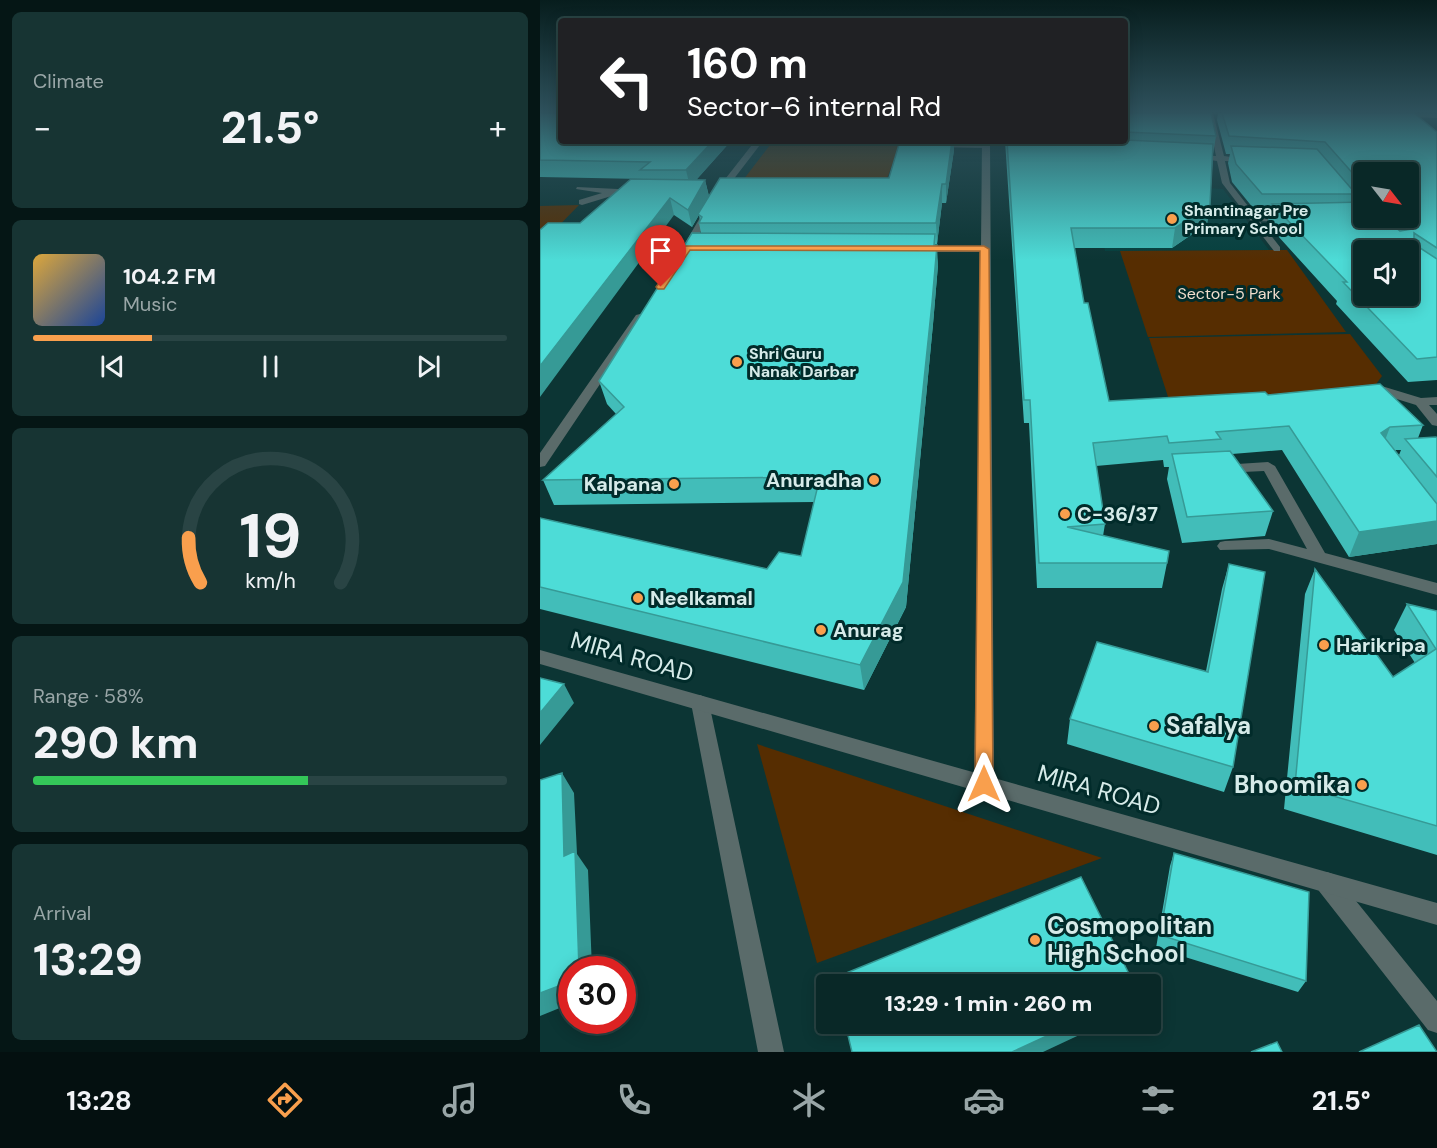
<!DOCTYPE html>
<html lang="en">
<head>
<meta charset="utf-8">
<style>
  :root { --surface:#092827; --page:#173433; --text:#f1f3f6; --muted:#99a6a7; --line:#294444; --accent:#f99f4d }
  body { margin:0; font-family:"DM Sans",sans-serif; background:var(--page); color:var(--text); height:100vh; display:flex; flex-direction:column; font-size:22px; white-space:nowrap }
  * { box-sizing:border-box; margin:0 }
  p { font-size:20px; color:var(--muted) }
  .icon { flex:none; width:33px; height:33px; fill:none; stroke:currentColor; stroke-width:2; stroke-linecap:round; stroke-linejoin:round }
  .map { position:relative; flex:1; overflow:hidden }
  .panel { display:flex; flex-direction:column; gap:12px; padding:12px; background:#051615; width:540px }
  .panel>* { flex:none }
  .hud { position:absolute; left:18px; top:18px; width:570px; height:126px; border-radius:6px; box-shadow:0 3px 15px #0003,0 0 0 2px var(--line); background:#202124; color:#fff; overflow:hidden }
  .needle { width:39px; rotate:121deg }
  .controls { position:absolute; left:813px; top:162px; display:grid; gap:12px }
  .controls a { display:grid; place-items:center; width:66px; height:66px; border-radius:6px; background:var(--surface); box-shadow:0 3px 15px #0003,0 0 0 2px var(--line); font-size:30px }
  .speed { position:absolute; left:18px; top:956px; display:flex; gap:12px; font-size:30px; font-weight:700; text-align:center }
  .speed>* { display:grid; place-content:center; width:78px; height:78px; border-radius:50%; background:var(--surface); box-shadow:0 3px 15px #0003,0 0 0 2px var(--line); line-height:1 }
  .speed .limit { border:9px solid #d22; background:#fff; color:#111 }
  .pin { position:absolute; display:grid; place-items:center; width:51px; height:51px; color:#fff; margin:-62px -26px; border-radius:50% 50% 50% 0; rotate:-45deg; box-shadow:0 0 6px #0007 }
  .pin .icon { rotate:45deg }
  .me { position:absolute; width:66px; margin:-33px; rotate:0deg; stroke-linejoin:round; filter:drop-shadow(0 0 4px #0008) }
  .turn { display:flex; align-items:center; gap:21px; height:126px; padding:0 30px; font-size:27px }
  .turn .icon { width:78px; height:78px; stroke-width:2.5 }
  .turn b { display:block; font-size:42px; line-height:51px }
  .big { font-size:45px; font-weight:800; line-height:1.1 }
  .panel .card { flex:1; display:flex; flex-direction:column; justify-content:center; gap:9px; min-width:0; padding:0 21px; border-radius:9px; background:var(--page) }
  .panel .dial { align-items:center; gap:0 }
  .dial svg { height:156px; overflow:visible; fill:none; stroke:var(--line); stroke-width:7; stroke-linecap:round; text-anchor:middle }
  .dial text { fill:var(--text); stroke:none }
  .song { display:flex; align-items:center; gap:18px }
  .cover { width:72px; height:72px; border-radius:9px; background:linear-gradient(135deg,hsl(40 70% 55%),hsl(220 70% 35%)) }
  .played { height:6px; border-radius:3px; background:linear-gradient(90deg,var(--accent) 25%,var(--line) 25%) }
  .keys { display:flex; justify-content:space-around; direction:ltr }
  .heat { display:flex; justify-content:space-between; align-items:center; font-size:33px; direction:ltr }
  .charge { height:9px; border-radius:4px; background:linear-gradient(90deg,#34c759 58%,var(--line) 0) }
  .trip { position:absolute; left:276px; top:974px; width:345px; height:60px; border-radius:6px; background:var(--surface); box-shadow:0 3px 15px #0003,0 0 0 2px var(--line); font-weight:800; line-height:60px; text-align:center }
  .tab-bar { display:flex; height:96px; justify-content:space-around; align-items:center; background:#041010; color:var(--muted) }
  .tab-bar .icon { width:42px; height:42px }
  .tab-bar .active { color:var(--accent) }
  .tab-bar b { font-size:27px; color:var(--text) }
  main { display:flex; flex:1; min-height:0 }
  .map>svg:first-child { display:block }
</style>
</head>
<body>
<main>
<section class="panel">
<div class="card"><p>Climate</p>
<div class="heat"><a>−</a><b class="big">21.5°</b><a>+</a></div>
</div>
<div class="card">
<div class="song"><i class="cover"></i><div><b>104.2 FM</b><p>Music</p></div></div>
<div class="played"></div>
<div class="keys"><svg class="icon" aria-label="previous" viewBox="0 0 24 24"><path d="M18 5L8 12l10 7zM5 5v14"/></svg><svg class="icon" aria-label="pause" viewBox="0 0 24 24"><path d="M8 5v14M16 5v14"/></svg><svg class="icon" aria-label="next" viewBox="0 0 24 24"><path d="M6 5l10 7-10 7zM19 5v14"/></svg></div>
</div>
<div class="card dial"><svg viewBox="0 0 100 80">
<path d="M14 69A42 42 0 1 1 86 69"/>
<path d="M14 69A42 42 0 0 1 8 46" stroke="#f99f4d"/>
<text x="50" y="56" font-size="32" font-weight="700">19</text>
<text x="50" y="72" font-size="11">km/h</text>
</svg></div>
<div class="card"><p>Range · 58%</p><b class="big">290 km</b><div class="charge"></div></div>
<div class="card"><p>Arrival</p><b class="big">13:29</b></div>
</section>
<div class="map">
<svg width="897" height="1052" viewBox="0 0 897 1052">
  <rect width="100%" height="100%" fill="#0c3534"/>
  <path fill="#06403e" d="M 551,181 L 683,189 L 729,250 L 565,251 Z"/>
  <path fill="#562d01" d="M 233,141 L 415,141 L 414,144 L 360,144 L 342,192 L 194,192 Z
    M 39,205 L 0,245 L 0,206 Z
    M 747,250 L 806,332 L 608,337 L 580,251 Z
    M 810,334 L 842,376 L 826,398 L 630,403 L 609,338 Z
    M 217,744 L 562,858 L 277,963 Z"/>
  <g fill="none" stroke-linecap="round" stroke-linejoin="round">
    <path fill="#5a6b6a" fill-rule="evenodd" d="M 395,143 L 446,144 L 450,146 L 446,148 L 392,147 Z
      M 714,216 L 747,216 L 751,219 L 747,222 L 711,221 L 711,217 Z"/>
    <path fill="#5a6b6a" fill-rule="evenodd" d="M 667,113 L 673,113 L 684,156 L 712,160 L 708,162 L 685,161 L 690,183 L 740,247 L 740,251 L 734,251 L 682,183 L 677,161 L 650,157 L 654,155 L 676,156 Z
      M 215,141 L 223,141 L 183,193 L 149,252 L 143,252 L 141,250 L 175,192 Z
      M 442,141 L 450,141 L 454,784 L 451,790 L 444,793 L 437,790 L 434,784 L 441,252 L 378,252 L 373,249 L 378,246 L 441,246 Z
      M 37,187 L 98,190 L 102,192 L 98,194 L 78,194 L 42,205 L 39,204 L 39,200 L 62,193 L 36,189 Z
      M 100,314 L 105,317 L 5,466 L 0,467 L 0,453 L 96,315 Z
      M 835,384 L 881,398 L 897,397 L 897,405 L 889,405 L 897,414 L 897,426 L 892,425 L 876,405 L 831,391 L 829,388 Z
      M 728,462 L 735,466 L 785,553 L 897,583 L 897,595 L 729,549 L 680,550 L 677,546 L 680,542 L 685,541 L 729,539 L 767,549 L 724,471 L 682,473 L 675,469 L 682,465 Z
      M 160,695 L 167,698 L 169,703 L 244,1052 L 218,1052 L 151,703 L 153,698 Z
      M 787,872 L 795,875 L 897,1001 L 897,1033 L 888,1030 L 779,891 L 776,883 L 779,875 Z"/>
    <path fill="#5a6b6a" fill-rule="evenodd" d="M 822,113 L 897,114 L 897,118 L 825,115 Z
      M 0,650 L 897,903 L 897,925 L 0,664 Z"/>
  </g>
  <path fill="#42bdb9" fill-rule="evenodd" d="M 0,113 L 191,141 L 156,180 L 165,180 L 169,196 L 349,178 L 360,141 L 415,141 L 414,141 L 414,150 L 406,203 L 402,203 L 397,244 L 395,244 L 398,265 L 393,324 L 366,607 L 324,690 L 0,609 L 0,518 L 227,569 L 261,556 L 274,502 L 14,505 L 3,480 L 76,414 L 67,404 L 59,381 L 161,233 L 159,223 L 160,221 L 159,215 L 152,227 L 134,215 L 40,223 L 103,179 L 0,177 Z
    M 585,113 L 676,136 L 673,154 L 670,205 L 667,224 L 632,248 L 534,248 L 544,303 L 569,401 L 728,395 L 883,425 L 878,438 L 897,438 L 897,544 L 809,557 L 742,450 L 692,454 L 733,511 L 725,536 L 642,543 L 627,479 L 629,467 L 624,467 L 623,460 L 556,466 L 565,524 L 563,536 L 627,563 L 622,588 L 497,588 L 489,423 L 484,423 L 465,141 L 585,141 ZM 855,450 L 861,450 L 859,455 Z
    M 678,113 L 874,113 L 897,132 L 897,380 L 868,382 L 796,304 L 797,301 L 727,224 L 730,214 L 718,214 L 692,182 L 688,163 L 690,154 L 686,154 L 677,120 ZM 824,172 L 868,218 L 824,218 Z
    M 689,564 L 693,767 L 684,792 L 527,744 L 530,719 L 666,671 L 682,589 Z
    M 775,569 L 853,677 L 875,663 L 854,630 L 867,604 L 897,611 L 897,855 L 744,809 L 765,594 Z
    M 634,853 L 766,981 L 758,992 L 616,948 L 630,866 Z"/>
  <path fill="#369a96" d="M 173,141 L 191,141 L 150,187 L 146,170 Z
    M 412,141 L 414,141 L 414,150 L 406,203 L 406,184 Z
    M 165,180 L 169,197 L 152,227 L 148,210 Z
    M 402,184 L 402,203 L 397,244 L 396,223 Z
    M 130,198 L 134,215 L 0,397 L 0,366 Z
    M 670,205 L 667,224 L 632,248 L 635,228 Z
    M 397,245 L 398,265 L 393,324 L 366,607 L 324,690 L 320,665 Z
    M 850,427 L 841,451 L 841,433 Z
    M 897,521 L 897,544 L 809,557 L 819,532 Z
    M 24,684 L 34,703 L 0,745 L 0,713 Z
    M 22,773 L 34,793 L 37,854 L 48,870 L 52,969 L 39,969 L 24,856 Z
    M 32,981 L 32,1003 L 0,1016 L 0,993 Z
    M 535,1023 L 565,1023 L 503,1052 L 472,1052 Z"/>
  <path fill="#4ddcd7" stroke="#369a96" stroke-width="1.5" fill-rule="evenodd" d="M 0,113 L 21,113 L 21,141 L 173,141 L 146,170 L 100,170 L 110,162 L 0,160 Z
    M 585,113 L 671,113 L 676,136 L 585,132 Z
    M 682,113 L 874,113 L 897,132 L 897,248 L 874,233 L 874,244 L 897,259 L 897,357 L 877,359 L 803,282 L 807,282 L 732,204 L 824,202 L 824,218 L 843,218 L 860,231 L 872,229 L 858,218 L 868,218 L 868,172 L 824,172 L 824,186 L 785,142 L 689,136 ZM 824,250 L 868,250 L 868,296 L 824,296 Z
    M 585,140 L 673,144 L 670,205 L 635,228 L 531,228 L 544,303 L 548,303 L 569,401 L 725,392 L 728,395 L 840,384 L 883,425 L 850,427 L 841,433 L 897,504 L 897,521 L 819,532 L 749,426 L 676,432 L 681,439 L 629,443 L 627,436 L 553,443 L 565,524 L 527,527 L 629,551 L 627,563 L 499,563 L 490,400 L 484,400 L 467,141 Z
    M 360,141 L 412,141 L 406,184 L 402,184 L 396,223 L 159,223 L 162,217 L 158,214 L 180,178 L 349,178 Z
    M 691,146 L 777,149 L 816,194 L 722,194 L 696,164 Z
    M 91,179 L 165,180 L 148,210 L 130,198 L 0,366 L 0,230 L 8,223 L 40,223 Z
    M 152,233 L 395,234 L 394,245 L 397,245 L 392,303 L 363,582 L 320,665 L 0,587 L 0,518 L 227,569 L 239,552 L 261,556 L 280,477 L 3,480 L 84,407 L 59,381 Z
    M 896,437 L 897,438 L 897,477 L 865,439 Z
    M 690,451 L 733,511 L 647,517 L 632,454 Z
    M 689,564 L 725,572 L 693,767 L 530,719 L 557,642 L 668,672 Z
    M 775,569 L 853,677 L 896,649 L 867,604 L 897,611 L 897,826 L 755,785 Z
    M 0,678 L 24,684 L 0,713 Z
    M 22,773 L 24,856 L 35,851 L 39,969 L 32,969 L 32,981 L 0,993 L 0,780 Z
    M 634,853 L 769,892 L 766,981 L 620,935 Z
    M 541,877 L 594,984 L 295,984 L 294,978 Z
    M 305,1023 L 535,1023 L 472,1052 L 312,1052 Z
    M 879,1025 L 897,1052 L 819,1052 Z
    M 737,1042 L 742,1052 L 711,1052 Z"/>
  <linearGradient id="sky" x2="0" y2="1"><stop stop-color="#071d1d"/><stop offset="0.43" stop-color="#2e515c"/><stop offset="1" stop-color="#2e515c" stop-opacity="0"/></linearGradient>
  <rect width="897" height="260" fill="url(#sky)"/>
  <path fill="#f99f4d" stroke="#a26732" stroke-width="1.5" d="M 145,246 L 444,246 L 449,249 L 453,784 L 451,790 L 444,792 L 438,790 L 435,784 L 440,251 L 150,250 L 124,289 L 118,289 L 116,287 Z"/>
  <g fill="#f99f4d" stroke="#012b2a" stroke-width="2">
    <circle cx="632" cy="219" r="6"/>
    <circle cx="197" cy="362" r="6"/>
    <circle cx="334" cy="480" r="6"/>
    <circle cx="134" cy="484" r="6"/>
    <circle cx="525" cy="514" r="6"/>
    <circle cx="98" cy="598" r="6"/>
    <circle cx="281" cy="630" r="6"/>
    <circle cx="784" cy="645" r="6"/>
    <circle cx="614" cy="726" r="6"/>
    <circle cx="822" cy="785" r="6"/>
    <circle cx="495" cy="940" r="6"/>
  </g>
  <g text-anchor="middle" stroke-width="6" stroke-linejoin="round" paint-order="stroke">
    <g font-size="16" font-weight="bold" fill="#d6ebe9" stroke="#012b2a" text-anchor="start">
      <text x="644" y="216">Shantinagar Pre<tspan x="644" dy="18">Primary School</tspan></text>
      <text x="209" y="359">Shri Guru<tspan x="209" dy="18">Nanak Darbar</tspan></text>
    </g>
    <g font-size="16" fill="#f0ddcd" stroke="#012b2a">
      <text x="689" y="299">Sector-5 Park</text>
    </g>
    <g font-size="20" font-weight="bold" fill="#d6ebe9" stroke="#012b2a" text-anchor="start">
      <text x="322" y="487" text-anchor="end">Anuradha</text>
      <text x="122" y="491" text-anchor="end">Kalpana</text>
      <text x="537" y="521">C-36/37</text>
      <text x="110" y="605">Neelkamal</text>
      <text x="293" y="637">Anurag</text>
      <text x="796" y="652">Harikripa</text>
    </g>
    <g font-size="24" fill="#d6ebe9" stroke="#012b2a">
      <text transform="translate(92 657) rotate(16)" y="8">MIRA ROAD</text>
      <text transform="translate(559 790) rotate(16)" y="8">MIRA ROAD</text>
    </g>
    <g font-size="24" font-weight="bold" fill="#d6ebe9" stroke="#012b2a" text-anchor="start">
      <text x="626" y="734">Safalya</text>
      <text x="810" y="793" text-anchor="end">Bhoomika</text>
      <text x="507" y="934">Cosmopolitan<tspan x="507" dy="28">High School</tspan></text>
    </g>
  </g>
</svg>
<div class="controls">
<a><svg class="needle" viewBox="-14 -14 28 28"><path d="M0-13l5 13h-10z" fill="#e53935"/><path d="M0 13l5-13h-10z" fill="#99a6a7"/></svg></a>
<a><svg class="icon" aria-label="sound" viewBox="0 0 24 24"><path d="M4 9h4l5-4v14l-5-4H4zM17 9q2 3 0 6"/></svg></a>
</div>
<div class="speed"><div class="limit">30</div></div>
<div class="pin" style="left:121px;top:287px;background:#d93025"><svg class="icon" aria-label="arrive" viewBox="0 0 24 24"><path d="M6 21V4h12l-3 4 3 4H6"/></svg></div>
<svg class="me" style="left:444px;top:784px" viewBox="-20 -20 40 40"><path d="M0-17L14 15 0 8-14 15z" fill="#f99f4d" stroke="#fff" stroke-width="4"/></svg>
<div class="trip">13:29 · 1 min · 260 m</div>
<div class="hud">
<div class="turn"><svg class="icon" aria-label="left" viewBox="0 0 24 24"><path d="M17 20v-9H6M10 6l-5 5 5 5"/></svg><div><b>160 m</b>Sector-6 internal Rd</div></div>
</div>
</div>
</main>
<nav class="tab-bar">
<b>13:28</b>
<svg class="icon active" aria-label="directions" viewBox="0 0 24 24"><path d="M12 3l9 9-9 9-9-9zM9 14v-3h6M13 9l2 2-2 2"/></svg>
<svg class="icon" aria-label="music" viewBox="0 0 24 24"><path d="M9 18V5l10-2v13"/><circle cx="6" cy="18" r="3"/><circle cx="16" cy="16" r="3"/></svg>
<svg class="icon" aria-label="phone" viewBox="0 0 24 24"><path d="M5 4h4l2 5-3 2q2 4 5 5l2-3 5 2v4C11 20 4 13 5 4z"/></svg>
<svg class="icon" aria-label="climate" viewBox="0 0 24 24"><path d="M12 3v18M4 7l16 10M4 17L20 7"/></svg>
<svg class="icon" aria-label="car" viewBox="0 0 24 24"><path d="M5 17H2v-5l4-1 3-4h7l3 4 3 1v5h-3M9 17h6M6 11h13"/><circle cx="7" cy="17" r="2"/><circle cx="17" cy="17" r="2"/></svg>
<svg class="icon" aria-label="filters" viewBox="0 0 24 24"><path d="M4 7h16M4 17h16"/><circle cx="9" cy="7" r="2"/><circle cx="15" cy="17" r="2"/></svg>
<b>21.5°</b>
</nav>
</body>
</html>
